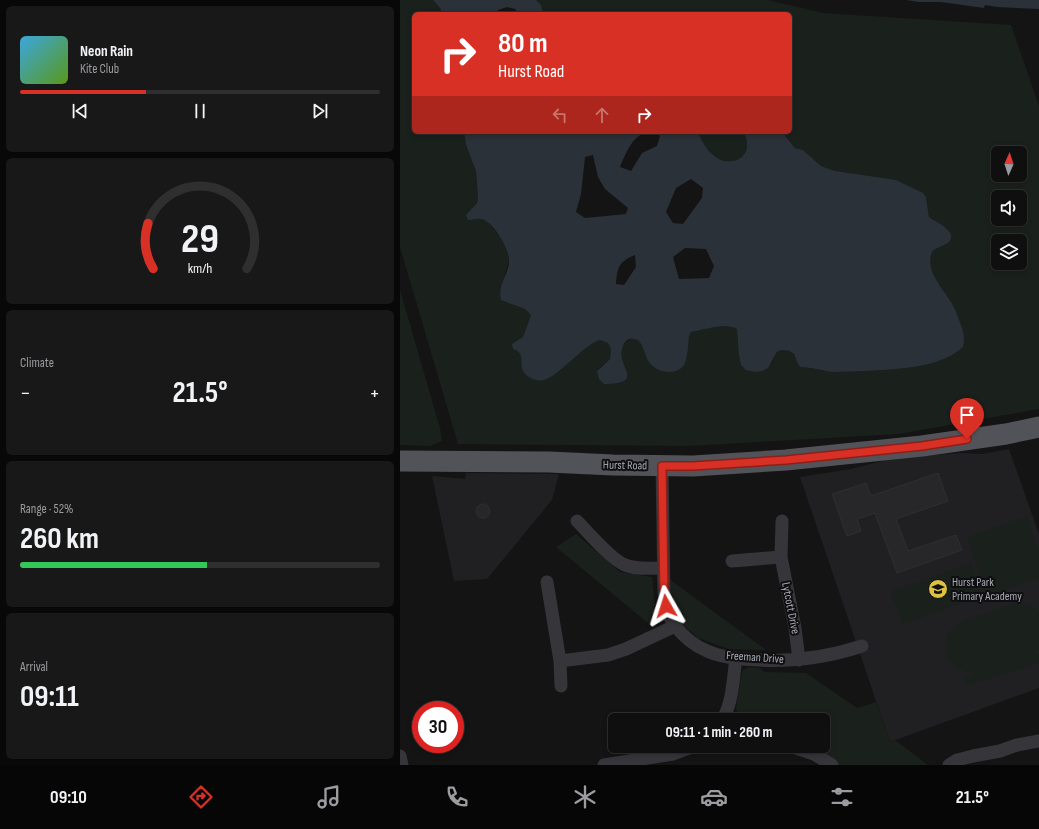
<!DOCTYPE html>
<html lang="en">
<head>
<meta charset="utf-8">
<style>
  :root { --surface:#0f0f10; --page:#181819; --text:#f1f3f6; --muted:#9b9c9f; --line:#2f2f30; --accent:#d93025 }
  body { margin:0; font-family:"Sofia Sans Condensed",sans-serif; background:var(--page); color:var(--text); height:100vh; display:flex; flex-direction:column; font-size:15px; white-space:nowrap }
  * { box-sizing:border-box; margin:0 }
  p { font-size:13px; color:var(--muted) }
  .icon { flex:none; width:22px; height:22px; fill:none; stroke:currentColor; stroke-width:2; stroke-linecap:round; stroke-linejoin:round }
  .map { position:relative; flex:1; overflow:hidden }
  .side { display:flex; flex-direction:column; gap:6px; padding:6px; background:#080809; width:400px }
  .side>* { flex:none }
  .hud { position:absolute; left:12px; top:12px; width:380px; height:122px; border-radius:6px; box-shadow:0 2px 6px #0003,0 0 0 1px var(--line); background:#d93025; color:#fff; overflow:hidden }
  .needle { width:26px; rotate:3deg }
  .tools { position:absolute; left:591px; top:146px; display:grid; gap:8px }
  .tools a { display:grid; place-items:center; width:36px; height:36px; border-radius:6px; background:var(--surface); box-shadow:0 2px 6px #0003,0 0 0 1px var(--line); font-size:20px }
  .speed { position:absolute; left:12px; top:701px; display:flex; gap:8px; font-size:20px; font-weight:700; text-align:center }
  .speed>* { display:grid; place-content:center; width:52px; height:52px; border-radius:50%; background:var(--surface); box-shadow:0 2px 6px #0003,0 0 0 1px var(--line); line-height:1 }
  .speed .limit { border:6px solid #d22; background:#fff; color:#111 }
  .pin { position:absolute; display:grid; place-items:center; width:34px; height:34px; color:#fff; margin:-41px -17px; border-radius:50% 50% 50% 0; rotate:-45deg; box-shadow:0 0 4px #0007 }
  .pin .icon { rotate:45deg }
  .me { position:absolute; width:44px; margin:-22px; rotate:354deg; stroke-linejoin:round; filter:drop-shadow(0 0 3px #0008) }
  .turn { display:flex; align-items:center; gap:14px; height:84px; padding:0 20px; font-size:18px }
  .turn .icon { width:52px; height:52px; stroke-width:2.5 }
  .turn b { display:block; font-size:28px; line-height:34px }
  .lanes { display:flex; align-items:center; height:38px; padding:0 20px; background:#0003; justify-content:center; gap:20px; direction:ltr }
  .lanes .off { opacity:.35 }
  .big { font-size:30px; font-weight:700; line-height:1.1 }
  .side .tile { flex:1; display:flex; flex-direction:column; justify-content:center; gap:6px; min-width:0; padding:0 14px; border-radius:6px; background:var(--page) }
  .side .dial { align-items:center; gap:0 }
  .dial svg { height:104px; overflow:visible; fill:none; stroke:var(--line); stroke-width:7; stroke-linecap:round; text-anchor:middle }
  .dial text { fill:var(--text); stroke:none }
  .song { display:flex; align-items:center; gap:12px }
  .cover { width:48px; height:48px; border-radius:6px; background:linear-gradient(135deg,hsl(200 70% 55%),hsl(90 70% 35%)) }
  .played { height:4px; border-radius:2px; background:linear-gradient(90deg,var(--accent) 35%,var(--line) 35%) }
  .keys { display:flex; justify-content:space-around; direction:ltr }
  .heat { display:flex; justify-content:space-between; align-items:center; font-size:22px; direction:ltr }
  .charge { height:6px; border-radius:3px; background:linear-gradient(90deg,#34c759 52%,var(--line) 0) }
  .trip { position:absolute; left:208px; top:713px; width:222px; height:40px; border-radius:6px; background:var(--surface); box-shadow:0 2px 6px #0003,0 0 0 1px var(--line); font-weight:700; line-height:40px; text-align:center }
  .tab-bar { display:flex; height:64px; justify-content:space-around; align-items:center; background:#060606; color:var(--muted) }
  .tab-bar .icon { width:28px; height:28px }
  .tab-bar .current { color:var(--accent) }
  .tab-bar b { font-size:18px; color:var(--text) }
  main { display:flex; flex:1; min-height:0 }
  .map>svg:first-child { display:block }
</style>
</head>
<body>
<main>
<section class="side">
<div class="tile">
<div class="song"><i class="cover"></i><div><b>Neon Rain</b><p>Kite Club</p></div></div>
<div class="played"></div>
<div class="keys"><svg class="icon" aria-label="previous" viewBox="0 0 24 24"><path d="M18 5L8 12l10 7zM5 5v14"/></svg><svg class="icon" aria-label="pause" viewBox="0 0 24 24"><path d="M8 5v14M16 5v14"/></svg><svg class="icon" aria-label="next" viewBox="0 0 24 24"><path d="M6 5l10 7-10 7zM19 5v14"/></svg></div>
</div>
<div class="tile dial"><svg viewBox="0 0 100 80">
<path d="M14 69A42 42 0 1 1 86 69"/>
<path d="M14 69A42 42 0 0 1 10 34" stroke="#d93025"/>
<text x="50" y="56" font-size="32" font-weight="700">29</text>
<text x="50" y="72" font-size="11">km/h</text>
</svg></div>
<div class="tile"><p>Climate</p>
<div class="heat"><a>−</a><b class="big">21.5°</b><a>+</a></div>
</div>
<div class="tile"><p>Range · 52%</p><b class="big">260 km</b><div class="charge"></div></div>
<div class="tile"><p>Arrival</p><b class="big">09:11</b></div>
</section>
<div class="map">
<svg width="639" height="765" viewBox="0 0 639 765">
  <rect width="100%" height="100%" fill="#141415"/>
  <path fill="#202022" d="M 609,449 L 639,534 L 639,688 L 490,742 L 400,477 L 451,469 L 490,459 L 504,457 L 562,453 L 583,454 Z
    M 66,473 L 159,474 L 152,500 L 87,579 L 54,581 L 32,476 L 65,479 Z"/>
  <path fill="#1a201c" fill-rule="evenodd" d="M 0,0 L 33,0 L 40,8 L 42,14 L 14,14 L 14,132 L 64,132 L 66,145 L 76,171 L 78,198 L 72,220 L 79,218 L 87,221 L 101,237 L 106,248 L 109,261 L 100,289 L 101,300 L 125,309 L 131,315 L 118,350 L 121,353 L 122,369 L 159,371 C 168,363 188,341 199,340 C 202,340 205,342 208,343 L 211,349 L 210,359 L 198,369 L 227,370 C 225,365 219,358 220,353 C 222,345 232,332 240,342 C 244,346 246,356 249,362 L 289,336 L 291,332 C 304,330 325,322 337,329 L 339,334 L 372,363 C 374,360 375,355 378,352 C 383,348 392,352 395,356 C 398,360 397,364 400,367 L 410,367 L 423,371 L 564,334 C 560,323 557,312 551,302 C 542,287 525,271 532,252 L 548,242 L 548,229 L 529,217 L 526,197 L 435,171 L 421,166 L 403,150 L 395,148 L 382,132 L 390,132 L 390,14 L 143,14 L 141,5 L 136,0 L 368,0 L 423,13 L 611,25 L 639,106 L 639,409 L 499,434 L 287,446 L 58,444 L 0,247 ZM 598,153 L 620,153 L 620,175 L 598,175 ZM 598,197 L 620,197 L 620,219 L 598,219 ZM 598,241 L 620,241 L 620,263 L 598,263 Z
    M 298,132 L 344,132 C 345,136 347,140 347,144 C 348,159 331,165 319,159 C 309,154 302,142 298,132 Z
    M 0,290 L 40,428 L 42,441 L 30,446 L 0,445 Z
    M 627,516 L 639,552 L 639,578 L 587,596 L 567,537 Z
    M 176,534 L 220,572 L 252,577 L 256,618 L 248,623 L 156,547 Z
    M 571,563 L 582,596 L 503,624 L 491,591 Z
    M 269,579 L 366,650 L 329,649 L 298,638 L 281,623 L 269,597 Z
    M 622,603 L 630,605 L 639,611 L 639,650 L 632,655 L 639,654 L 639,663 L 566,686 L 564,678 L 578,673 C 544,673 532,636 564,620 L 614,604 Z
    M 349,667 L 360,668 L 365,672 L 406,673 L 457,708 L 476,702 L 490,742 L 495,740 L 528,765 L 439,765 L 435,760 L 406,746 L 423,746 L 423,720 L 347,720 L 338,715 L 336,708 L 342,671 L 345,669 Z"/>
  <path fill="#2b3138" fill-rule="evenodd" d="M 33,0 L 136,0 L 141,5 L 143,14 L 119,14 L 115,9 L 107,7 L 98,10 L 97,14 L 42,14 L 40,8 Z
    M 506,0 L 639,0 L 639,9 L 597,7 L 585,5 L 584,8 L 541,2 L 519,2 Z
    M 64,132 L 246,132 C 231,138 226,153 220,167 L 231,171 L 242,153 L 257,146 L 260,136 L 255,132 L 298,132 C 302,142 309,154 319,159 C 331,165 348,159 347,144 C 347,140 345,136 344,132 L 382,132 L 395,148 L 403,150 L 421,166 L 435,171 L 496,180 L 523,193 L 526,197 L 529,217 C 536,222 558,231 549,242 C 544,246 537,247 532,252 C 525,271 542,287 551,302 C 556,310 558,317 561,325 C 564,333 565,339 563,347 C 539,369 495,369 464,371 C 454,371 443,372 433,372 C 422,371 412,367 400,367 L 398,364 L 394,354 L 389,351 L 382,350 L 377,352 L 368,368 L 362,371 L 355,372 L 346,370 L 341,365 L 339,355 L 337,329 C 325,322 304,330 291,332 L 289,336 C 288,344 288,355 285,363 C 279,377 256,373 249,362 C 245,356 244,348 240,342 C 238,339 233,338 229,339 C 225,341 223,345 222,349 C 216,365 247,384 204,384 L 199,379 L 197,371 L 210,359 L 211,349 L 208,343 L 200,340 C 181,345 153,386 136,380 C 110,372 131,354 113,349 L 112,344 L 123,337 L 131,315 L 125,309 L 101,300 C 97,283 109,275 109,261 C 109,248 93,221 81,219 C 77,218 73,220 68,220 L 66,215 L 77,203 L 78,198 L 76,171 L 66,145 ZM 193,155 L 198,177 L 205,189 L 228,208 L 226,214 L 185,218 L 176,212 L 181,194 L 185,157 ZM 291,179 L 303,188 L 302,198 L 283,224 L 273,223 L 266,212 L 276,188 ZM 285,248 L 306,249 L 314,266 L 309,278 L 279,279 L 273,257 ZM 235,255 L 236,267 L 224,285 L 216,284 C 217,268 219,261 235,255 Z"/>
  <path fill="#272729" stroke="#2f2e31" d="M 538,473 L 548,501 L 496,519 L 508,551 L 556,535 L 562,550 L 497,573 L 475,513 L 457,519 L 461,531 L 447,536 L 432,494 L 466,483 L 471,496 Z
    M76 511a7 7 0 1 1 14 0a7 7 0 1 1-14 0Z"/>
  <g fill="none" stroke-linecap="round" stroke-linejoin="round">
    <path stroke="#35353a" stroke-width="13" d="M 262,465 L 264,593 C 266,605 268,617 276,627 C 284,637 295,646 307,651 C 318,656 331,658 343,659 C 384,663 423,659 462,646
      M 177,521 C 189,533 209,557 223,564 C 234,570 250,568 263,568
      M 382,521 L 381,557 L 395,628 L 399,660
      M 332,561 L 381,557
      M 147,582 L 160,661 L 161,686
      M 160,661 L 208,655 L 226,649 L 275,626
      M 322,720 C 333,703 333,678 336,658
      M 390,746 L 414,754 L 432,765
      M 0,756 L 2,765
      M 204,765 L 273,754 L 295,746
      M 549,765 L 557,760 L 573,756 L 600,751 L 617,745 L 639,741"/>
    <path stroke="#525259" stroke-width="21" d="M 0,461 L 149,462 L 213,465 L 293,466 L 386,460 L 522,446 L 606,434 L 639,427"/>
  </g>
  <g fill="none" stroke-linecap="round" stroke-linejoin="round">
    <defs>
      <path id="route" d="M 266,606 L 264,593 L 262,466 L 293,466 L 386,460 L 522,446 L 567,439"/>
    </defs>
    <use href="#route" stroke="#8d1f18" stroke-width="10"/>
    <use href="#route" stroke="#d93025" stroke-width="7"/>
  </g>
  <defs>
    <symbol id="school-disc" viewBox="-11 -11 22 22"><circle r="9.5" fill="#dfc142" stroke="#0f0f10"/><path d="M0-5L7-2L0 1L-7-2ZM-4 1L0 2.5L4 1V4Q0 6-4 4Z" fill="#111"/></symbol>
  </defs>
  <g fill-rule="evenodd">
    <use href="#school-disc" x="527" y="578" width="22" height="22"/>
  </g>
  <g text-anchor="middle" stroke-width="4" stroke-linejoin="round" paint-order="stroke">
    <g font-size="12" fill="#a7a9b4" stroke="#0f0f10">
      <text transform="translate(225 465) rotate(1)" y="4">Hurst Road</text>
      <text transform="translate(391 608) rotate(79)" y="4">Lytcott Drive</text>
      <text transform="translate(355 657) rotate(4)" y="4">Freeman Drive</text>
    </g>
    <g font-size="12" fill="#a7a9b4" stroke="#0f0f10" text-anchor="start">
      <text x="552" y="586">Hurst Park<tspan x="552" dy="14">Primary Academy</tspan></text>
    </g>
  </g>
</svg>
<div class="tools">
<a><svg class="needle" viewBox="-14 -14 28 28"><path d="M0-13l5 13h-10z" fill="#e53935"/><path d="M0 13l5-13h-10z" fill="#9b9c9f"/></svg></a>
<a><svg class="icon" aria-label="sound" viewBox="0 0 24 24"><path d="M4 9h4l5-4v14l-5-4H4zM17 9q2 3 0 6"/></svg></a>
<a><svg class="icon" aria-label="layers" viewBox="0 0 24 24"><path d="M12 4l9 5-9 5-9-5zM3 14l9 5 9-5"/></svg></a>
</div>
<div class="speed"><div class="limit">30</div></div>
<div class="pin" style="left:567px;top:439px;background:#d93025"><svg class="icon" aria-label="arrive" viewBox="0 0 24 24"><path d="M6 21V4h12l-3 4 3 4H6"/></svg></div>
<svg class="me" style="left:266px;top:606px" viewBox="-20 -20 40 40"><path d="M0-17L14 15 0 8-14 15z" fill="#d93025" stroke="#fff" stroke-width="4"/></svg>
<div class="trip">09:11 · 1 min · 260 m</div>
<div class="hud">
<div class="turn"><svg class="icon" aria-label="right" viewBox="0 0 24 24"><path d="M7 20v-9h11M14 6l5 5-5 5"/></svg><div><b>80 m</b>Hurst Road</div></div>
<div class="lanes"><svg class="icon off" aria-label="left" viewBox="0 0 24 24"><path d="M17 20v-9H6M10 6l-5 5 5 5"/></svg><svg class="icon off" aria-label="ahead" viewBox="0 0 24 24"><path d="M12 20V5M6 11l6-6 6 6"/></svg><svg class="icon" aria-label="right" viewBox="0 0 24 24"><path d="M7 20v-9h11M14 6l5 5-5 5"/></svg></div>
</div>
</div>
</main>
<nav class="tab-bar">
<b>09:10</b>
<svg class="icon current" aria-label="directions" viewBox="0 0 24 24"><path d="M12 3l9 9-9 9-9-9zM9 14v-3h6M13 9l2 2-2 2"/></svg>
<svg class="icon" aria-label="music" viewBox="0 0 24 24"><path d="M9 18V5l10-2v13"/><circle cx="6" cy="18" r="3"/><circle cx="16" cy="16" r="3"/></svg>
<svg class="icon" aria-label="phone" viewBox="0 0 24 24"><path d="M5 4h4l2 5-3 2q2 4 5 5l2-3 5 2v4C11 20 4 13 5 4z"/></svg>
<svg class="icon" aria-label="climate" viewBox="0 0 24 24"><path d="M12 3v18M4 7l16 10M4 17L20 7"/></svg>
<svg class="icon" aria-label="car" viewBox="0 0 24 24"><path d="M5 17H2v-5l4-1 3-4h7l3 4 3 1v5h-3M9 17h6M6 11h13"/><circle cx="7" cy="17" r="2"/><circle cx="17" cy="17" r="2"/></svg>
<svg class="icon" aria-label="filters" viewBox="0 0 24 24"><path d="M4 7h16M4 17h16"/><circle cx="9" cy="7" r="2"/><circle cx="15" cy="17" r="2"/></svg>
<b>21.5°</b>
</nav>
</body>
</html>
